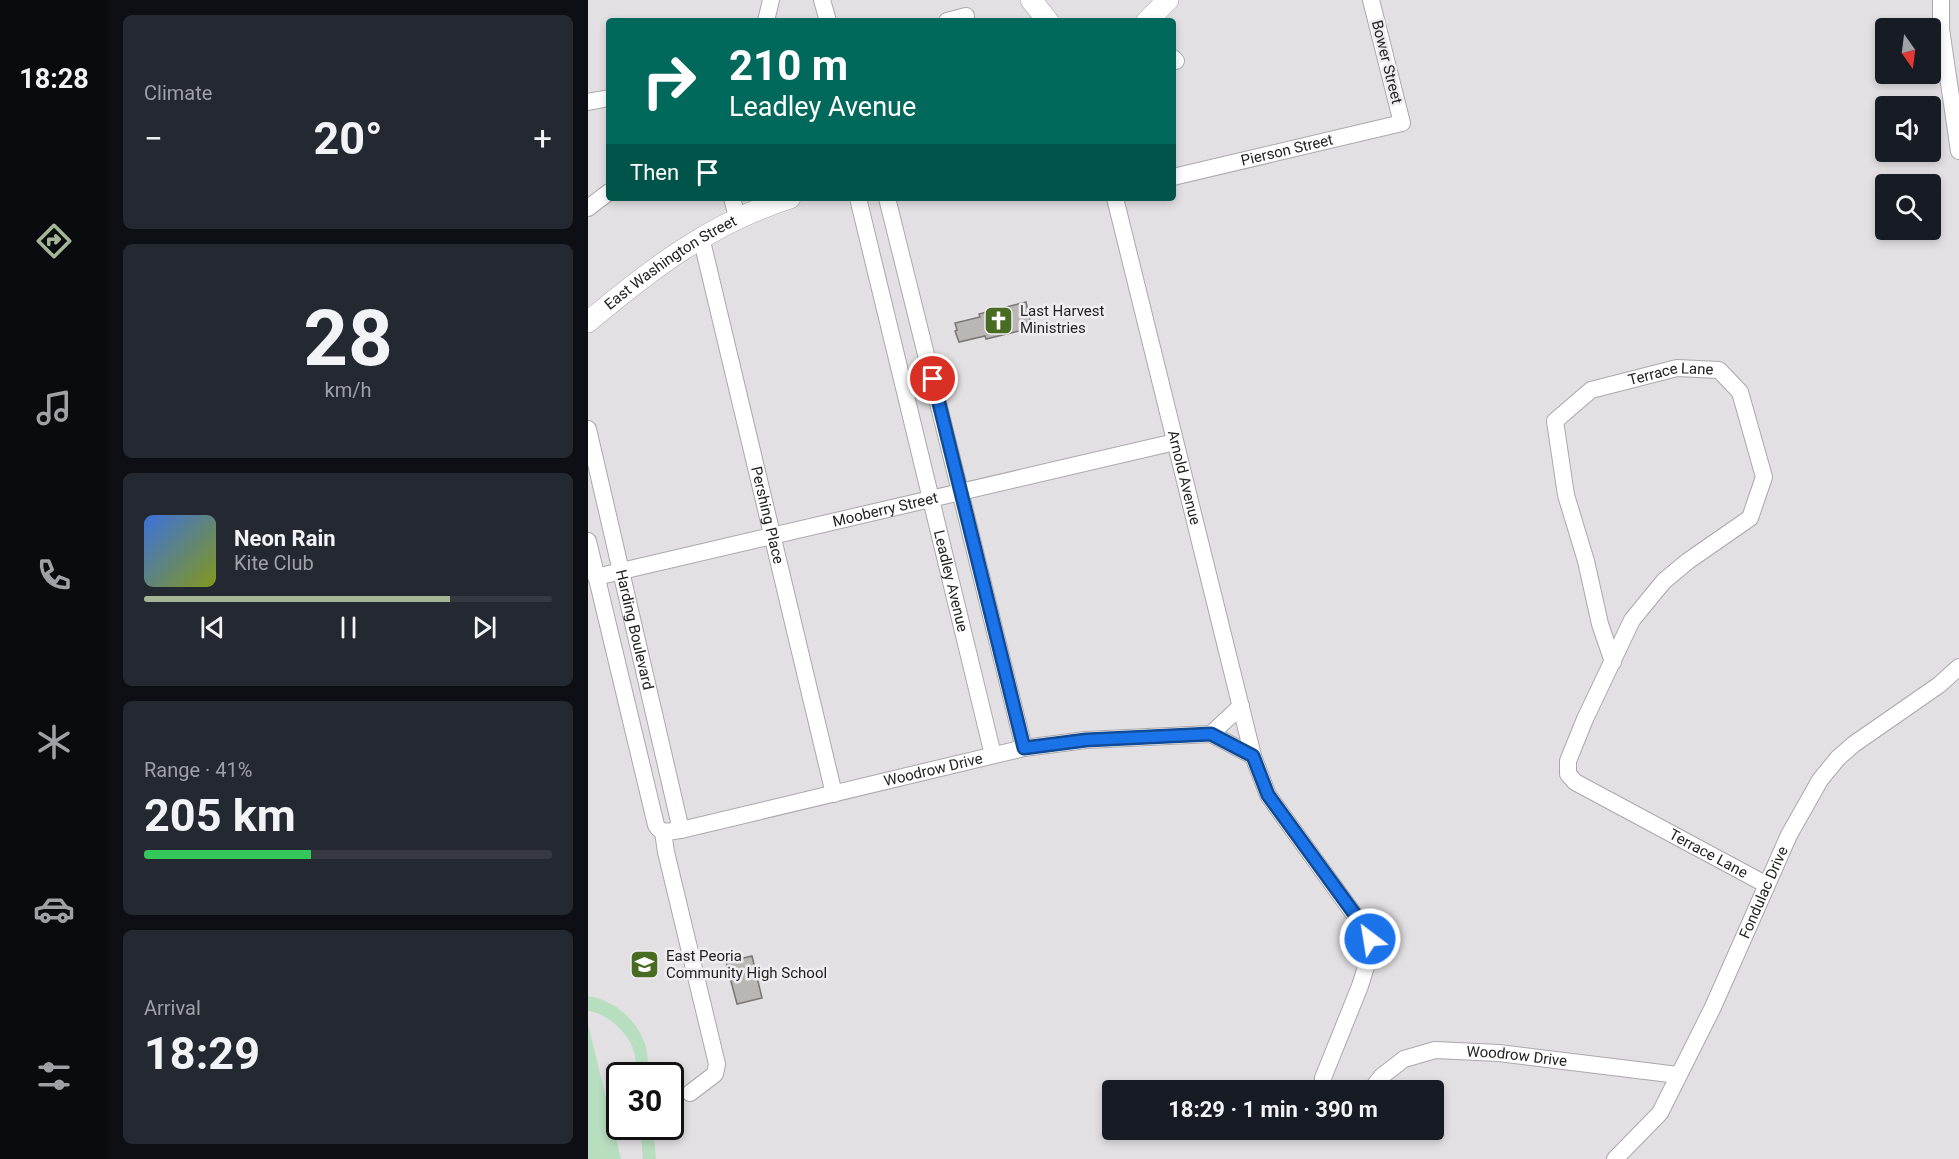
<!DOCTYPE html>
<html lang="en">
<head>
<meta charset="utf-8">
<style>
  :root { --surface:#171b24; --page:#242831; --text:#f1f3f6; --muted:#9ea1a6; --line:#363941; --accent:#a5b697 }
  body { margin:0; font-family:Roboto,sans-serif; background:var(--page); color:var(--text); height:100vh; display:flex; flex-direction:column; font-size:22px; white-space:nowrap }
  * { box-sizing:border-box; margin:0 }
  p { font-size:20px; color:var(--muted) }
  .icon { flex:none; width:33px; height:33px; fill:none; stroke:currentColor; stroke-width:2; stroke-linecap:round; stroke-linejoin:round }
  .map { position:relative; flex:1; overflow:hidden }
  .drawer { display:flex; flex-direction:column; gap:15px; padding:15px; background:#0d0f14; width:480px }
  .drawer>* { flex:none }
  .banner { position:absolute; left:18px; top:18px; width:570px; height:183px; border-radius:6px; box-shadow:0 3px 9px #0003; background:#00695c; color:#fff; overflow:hidden }
  .needle { width:39px; rotate:166deg }
  .controls { position:absolute; left:1287px; top:18px; display:grid; gap:12px }
  .controls a { display:grid; place-items:center; width:66px; height:66px; border-radius:6px; background:var(--surface); box-shadow:0 3px 9px #0003; font-size:30px }
  .speed { position:absolute; left:18px; top:1062px; display:flex; gap:12px; font-size:30px; font-weight:700; text-align:center }
  .speed>* { display:grid; place-content:center; width:78px; height:78px; border-radius:50%; background:var(--surface); box-shadow:0 3px 9px #0003; line-height:1 }
  .speed .limit { border:3px solid #111; border-radius:9px; background:#fff; color:#111 }
  .pin { position:absolute; display:grid; place-items:center; width:51px; height:51px; color:#fff; margin:-26px; border:3px solid #fff; border-radius:50%; box-shadow:0 2px 6px #0007 }
  .me { position:absolute; width:66px; margin:-33px; rotate:329deg; stroke-linejoin:round; filter:drop-shadow(0 0 4px #0008) }
  .turn { display:flex; align-items:center; gap:21px; height:126px; padding:0 24px; font-size:27px }
  .turn .icon { width:78px; height:78px; stroke-width:2.5 }
  .turn b { display:block; font-size:42px; line-height:51px }
  .then { display:flex; align-items:center; height:57px; padding:0 24px; background:#0003; gap:12px; font-size:22px }
  .big { font-size:45px; font-weight:700; line-height:1.1 }
  .drawer .widget { flex:1; display:flex; flex-direction:column; justify-content:center; gap:9px; min-width:0; padding:0 21px; border-radius:9px; background:var(--page) }
  .drawer .dial { align-items:center; gap:0 }
  .dial b { font-size:78px; line-height:1 }
  .song { display:flex; align-items:center; gap:18px }
  .cover { width:72px; height:72px; border-radius:9px; background:linear-gradient(135deg,hsl(220 70% 55%),hsl(70 70% 35%)) }
  .played { height:6px; border-radius:3px; background:linear-gradient(90deg,var(--accent) 75%,var(--line) 75%) }
  .keys { display:flex; justify-content:space-around; direction:ltr }
  .heat { display:flex; justify-content:space-between; align-items:center; font-size:33px; direction:ltr }
  .charge { height:9px; border-radius:4px; background:linear-gradient(90deg,#34c759 41%,var(--line) 0) }
  .trip { position:absolute; left:514px; top:1080px; width:342px; height:60px; border-radius:6px; background:var(--surface); box-shadow:0 3px 9px #0003; font-weight:700; line-height:60px; text-align:center }
  main { display:flex; flex:1; min-height:0 }
  .tab-bar { display:flex; flex-direction:column; width:108px; justify-content:space-around; align-items:center; background:#090b0e; color:var(--muted) }
  .tab-bar .icon { width:42px; height:42px }
  .tab-bar .on { color:var(--accent) }
  .tab-bar b { font-size:27px; color:var(--text) }
  .map>svg:first-child { display:block }
</style>
</head>
<body>
<main>
<nav class="tab-bar">
<b>18:28</b>
<svg class="icon on" aria-label="directions" viewBox="0 0 24 24"><path d="M12 3l9 9-9 9-9-9zM9 14v-3h6M13 9l2 2-2 2"/></svg>
<svg class="icon" aria-label="music" viewBox="0 0 24 24"><path d="M9 18V5l10-2v13"/><circle cx="6" cy="18" r="3"/><circle cx="16" cy="16" r="3"/></svg>
<svg class="icon" aria-label="phone" viewBox="0 0 24 24"><path d="M5 4h4l2 5-3 2q2 4 5 5l2-3 5 2v4C11 20 4 13 5 4z"/></svg>
<svg class="icon" aria-label="climate" viewBox="0 0 24 24"><path d="M12 3v18M4 7l16 10M4 17L20 7"/></svg>
<svg class="icon" aria-label="car" viewBox="0 0 24 24"><path d="M5 17H2v-5l4-1 3-4h7l3 4 3 1v5h-3M9 17h6M6 11h13"/><circle cx="7" cy="17" r="2"/><circle cx="17" cy="17" r="2"/></svg>
<svg class="icon" aria-label="filters" viewBox="0 0 24 24"><path d="M4 7h16M4 17h16"/><circle cx="9" cy="7" r="2"/><circle cx="15" cy="17" r="2"/></svg>
</nav>
<section class="drawer">
<div class="widget"><p>Climate</p>
<div class="heat"><a>−</a><b class="big">20°</b><a>+</a></div>
</div>
<div class="widget dial"><b>28</b><p>km/h</p></div>
<div class="widget">
<div class="song"><i class="cover"></i><div><b>Neon Rain</b><p>Kite Club</p></div></div>
<div class="played"></div>
<div class="keys"><svg class="icon" aria-label="previous" viewBox="0 0 24 24"><path d="M18 5L8 12l10 7zM5 5v14"/></svg><svg class="icon" aria-label="pause" viewBox="0 0 24 24"><path d="M8 5v14M16 5v14"/></svg><svg class="icon" aria-label="next" viewBox="0 0 24 24"><path d="M6 5l10 7-10 7zM19 5v14"/></svg></div>
</div>
<div class="widget"><p>Range · 41%</p><b class="big">205 km</b><div class="charge"></div></div>
<div class="widget"><p>Arrival</p><b class="big">18:29</b></div>
</section>
<div class="map">
<svg width="1371" height="1159" viewBox="0 0 1371 1159">
  <rect width="100%" height="100%" fill="#e3e0e3"/>
  <path fill="#b8dec0" d="M 0,996 C 27,1000 50,1021 58,1047 C 60,1056 60,1066 60,1075 L 49,1075 C 48,1066 48,1055 44,1046 C 37,1030 18,1013 0,1011 Z
    M 0,1024 L 33,1159 L 0,1159 Z
    M 52,1127 L 65,1127 L 68,1159 L 55,1159 Z"/>
  <path fill="#bab6b3" stroke="#7a7674" stroke-width="1.5" d="M 438,302 L 444,328 L 398,339 L 397,336 L 371,342 L 367,331 L 369,330 L 367,323 L 392,317 L 391,314 Z
    M 164,956 L 174,998 L 149,1004 L 138,962 Z"/>
  <g fill="none" stroke-linecap="round" stroke-linejoin="round">
    <defs>
      <g id="minor">
        <path d="M 234,0 L 240,21"/>
        <path d="M 1353,0 L 1353,29 L 1371,151"/>
        <path d="M 178,21 L 183,0"/>
        <path d="M 359,21 L 378,16"/>
        <path d="M 585,58 L 588,61"/>
        <path d="M 0,102 L 21,98"/>
        <path id="s1" d="M 585,177 L 814,123 L 783,0"/>
        <path d="M 144,198 L 149,217"/>
        <path id="s2" d="M 270,198 L 405,755"/>
        <path d="M 299,198 L 436,748"/>
        <path id="s3" d="M 527,198 L 665,756 L 680,795 L 776,928 L 783,946 L 781,957 L 772,986 L 735,1078 L 735,1090"/>
        <path d="M 0,208 L 21,192"/>
        <path id="s4" d="M 113,237 L 246,794"/>
        <path id="s5" d="M 0,429 L 93,830"/>
        <path id="s6" d="M 0,541 L 68,825 C 73,835 83,831 93,830 L 436,748 L 498,740 L 623,734 L 665,756"/>
        <path id="s7" d="M 8,577 L 587,442"/>
        <path id="s8" d="M 1025,662 L 1012,624 L 998,561 L 978,495 L 967,421 L 1003,390 L 1089,368 L 1131,370 L 1152,392 L 1176,477 L 1162,518 L 1100,561 L 1076,581 L 1044,620 L 997,719 L 980,761 L 980,774 L 987,782 L 1179,885"/>
        <path d="M 623,734 L 653,706"/>
        <path d="M 75,832 L 78,852 L 129,1064 L 127,1074 L 102,1093"/>
        <path id="s9" d="M 783,1090 L 794,1076 L 816,1059 L 847,1050 L 911,1053 L 1090,1075"/>
        <path id="s10" d="M 1027,1159 L 1072,1113 L 1125,1007 L 1201,835 L 1232,780 L 1250,758 L 1266,744 L 1351,685 L 1371,667"/>
      </g>
      <g id="major">
        <path d="M 443,0 L 460,21"/>
        <path d="M 559,21 L 580,0"/>
        <path id="s11" d="M 0,322 C 63,269 123,223 202,198"/>
      </g>
    </defs>
    <use href="#minor" stroke="#aba8ab" stroke-width="18"/>
    <use href="#major" stroke="#aba8ab" stroke-width="22"/>
    <use href="#minor" stroke="#fff" stroke-width="16"/>
    <use href="#major" stroke="#fff" stroke-width="21"/>
  </g>
  <g fill="none" stroke-linecap="round" stroke-linejoin="round">
    <defs>
      <path id="route" d="M 345,379 L 436,748 L 498,740 L 623,734 L 665,756 L 680,795 L 776,927 L 782,939"/>
    </defs>
    <use href="#route" stroke="#114b97" stroke-width="15"/>
    <use href="#route" stroke="#1a73e8" stroke-width="10"/>
  </g>
  <defs>
    <symbol id="church-square" viewBox="-11 -11 22 22"><rect x="-9" y="-9" width="18" height="18" rx="4" fill="#496c23" stroke="#f0edf0"/><path d="M-1.2-6h2.4v3.5h3.3v2.4h-3.3V6h-2.4V-.1h-3.3v-2.4h3.3Z" fill="#fff"/></symbol>
    <symbol id="school-square" viewBox="-11 -11 22 22"><rect x="-9" y="-9" width="18" height="18" rx="4" fill="#496c23" stroke="#f0edf0"/><path d="M0-5L7-2L0 1L-7-2ZM-4 1L0 2.5L4 1V4Q0 6-4 4Z" fill="#fff"/></symbol>
  </defs>
  <g fill-rule="evenodd">
    <use href="#church-square" x="394" y="304" width="33" height="33"/>
    <use href="#school-square" x="40" y="948" width="33" height="33"/>
  </g>
  <g text-anchor="middle" stroke-width="5" stroke-linejoin="round" paint-order="stroke">
    <g font-size="15" fill="#232223" stroke="#f0edf0">
      <text transform="translate(799 62) rotate(76)" y="5">Bower Street</text>
      <text dy="5" stroke="none"><textPath href="#s1" startOffset="117">Pierson Street</textPath></text>
      <text dy="5" stroke="none"><textPath href="#s11" startOffset="102">East Washington Street</textPath></text>
      <text dy="5" stroke="none"><textPath href="#s8" startOffset="378">Terrace Lane</textPath></text>
      <text dy="5" stroke="none"><textPath href="#s3" startOffset="288">Arnold Avenue</textPath></text>
      <text dy="5" stroke="none"><textPath href="#s7" startOffset="297">Mooberry Street</textPath></text>
      <text dy="5" stroke="none"><textPath href="#s4" startOffset="286">Pershing Place</textPath></text>
      <text dy="5" stroke="none"><textPath href="#s2" startOffset="394">Leadley Avenue</textPath></text>
      <text dy="5" stroke="none"><textPath href="#s5" startOffset="206">Harding Boulevard</textPath></text>
      <text dy="5" stroke="none"><textPath href="#s6" startOffset="579">Woodrow Drive</textPath></text>
      <text dy="5" stroke="none"><textPath href="#s8" startOffset="1076">Terrace Lane</textPath></text>
      <text dy="5" stroke="none"><textPath href="#s10" startOffset="308">Fondulac Drive</textPath></text>
      <text dy="5" stroke="none"><textPath href="#s9" startOffset="160">Woodrow Drive</textPath></text>
    </g>
    <g font-size="15" fill="#232223" stroke="#f0edf0" text-anchor="start">
      <text x="432" y="316">Last Harvest<tspan x="432" dy="17">Ministries</tspan></text>
      <text x="78" y="961">East Peoria<tspan x="78" dy="17">Community High School</tspan></text>
    </g>
  </g>
</svg>
<div class="controls">
<a><svg class="needle" viewBox="-14 -14 28 28"><path d="M0-13l5 13h-10z" fill="#e53935"/><path d="M0 13l5-13h-10z" fill="#9ea1a6"/></svg></a>
<a><svg class="icon" aria-label="sound" viewBox="0 0 24 24"><path d="M4 9h4l5-4v14l-5-4H4zM17 9q2 3 0 6"/></svg></a>
<a><svg class="icon" aria-label="search" viewBox="0 0 24 24"><circle cx="10" cy="10" r="6"/><path d="M15 15l6 6"/></svg></a>
</div>
<div class="speed"><div class="limit">30</div></div>
<div class="pin" style="left:345px;top:379px;background:#d93025"><svg class="icon" aria-label="arrive" viewBox="0 0 24 24"><path d="M6 21V4h12l-3 4 3 4H6"/></svg></div>
<svg class="me" style="left:782px;top:939px" viewBox="-20 -20 40 40"><circle r="17" fill="#1a73e8" stroke="#fff" stroke-width="3"/><path d="M0-11L8 9 0 5-8 9z" fill="#fff"/></svg>
<div class="trip">18:29 · 1 min · 390 m</div>
<div class="banner">
<div class="turn"><svg class="icon" aria-label="right" viewBox="0 0 24 24"><path d="M7 20v-9h11M14 6l5 5-5 5"/></svg><div><b>210 m</b>Leadley Avenue</div></div>
<div class="then">Then<svg class="icon" aria-label="arrive" viewBox="0 0 24 24"><path d="M6 21V4h12l-3 4 3 4H6"/></svg></div>
</div>
</div>
</main>
</body>
</html>
